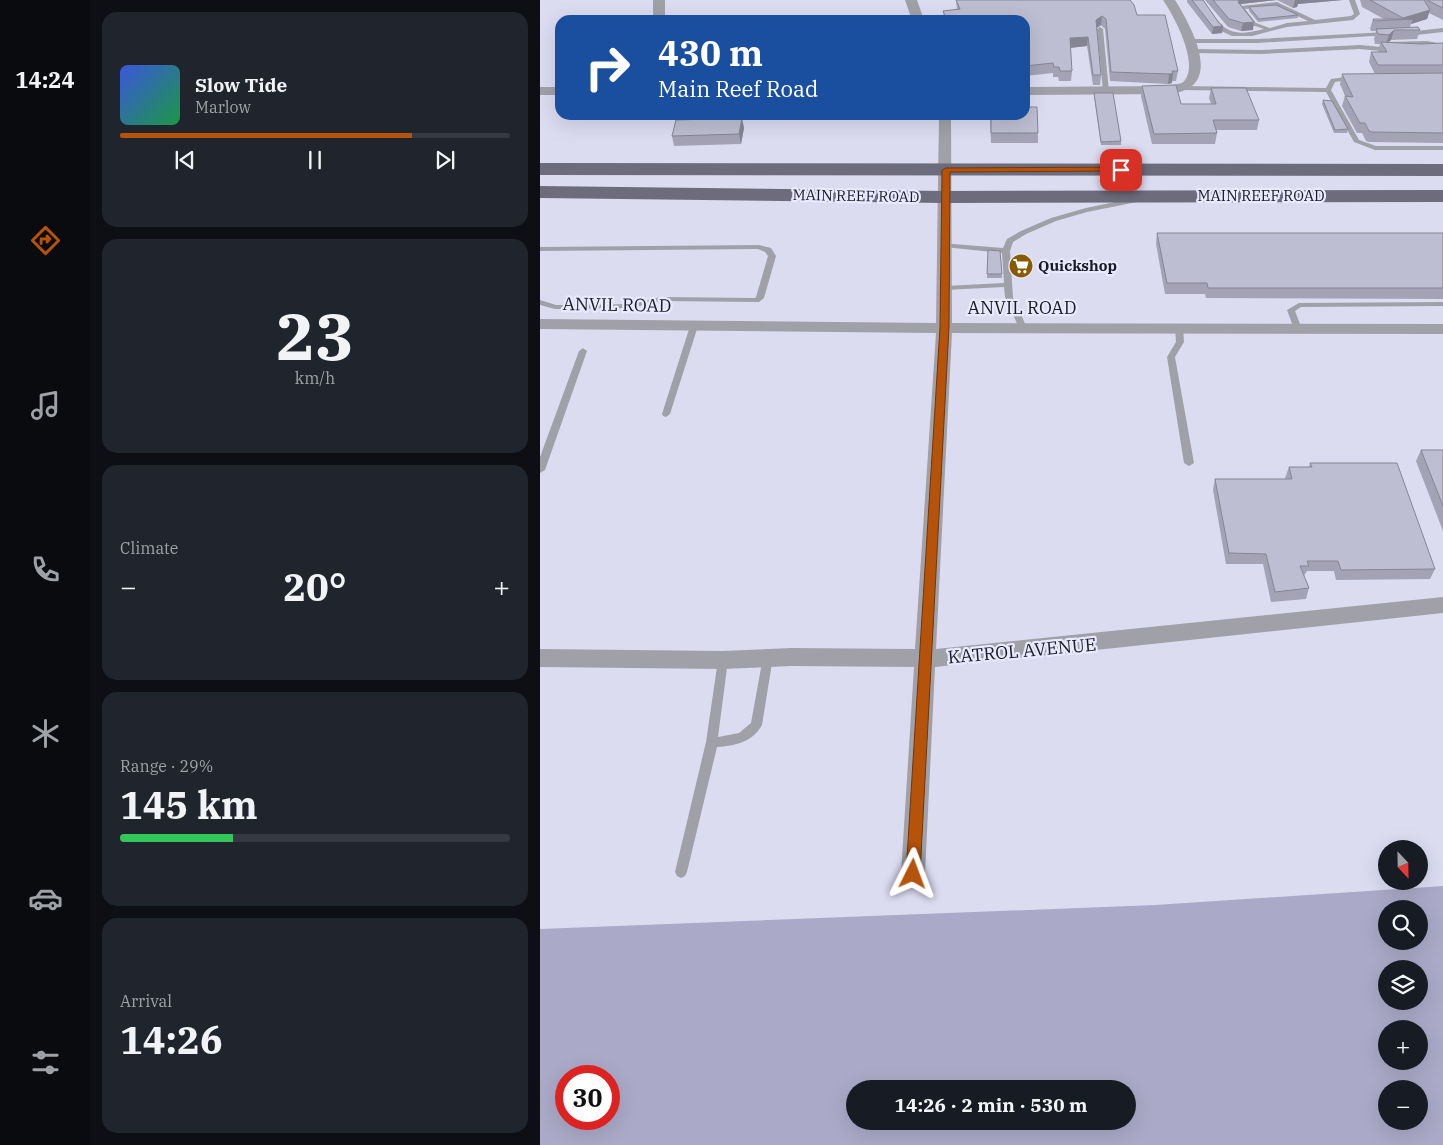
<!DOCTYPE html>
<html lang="en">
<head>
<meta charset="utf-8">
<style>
  :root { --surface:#171b24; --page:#20242c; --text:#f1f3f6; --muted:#9ea1a6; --line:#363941; --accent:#b45309 }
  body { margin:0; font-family:"IBM Plex Serif",serif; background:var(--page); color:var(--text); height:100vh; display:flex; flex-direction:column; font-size:19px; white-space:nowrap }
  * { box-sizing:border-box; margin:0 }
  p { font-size:16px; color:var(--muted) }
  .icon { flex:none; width:28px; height:28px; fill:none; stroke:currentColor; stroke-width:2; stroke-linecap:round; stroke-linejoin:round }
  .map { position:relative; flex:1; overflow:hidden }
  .drawer { display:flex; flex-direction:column; gap:12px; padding:12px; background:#0d0f14; width:450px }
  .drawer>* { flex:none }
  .top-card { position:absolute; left:15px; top:15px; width:475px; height:105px; border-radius:15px; box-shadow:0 5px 20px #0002; background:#1a4fa0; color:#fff; overflow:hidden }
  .needle { width:32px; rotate:158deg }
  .controls { position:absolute; left:838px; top:840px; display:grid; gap:10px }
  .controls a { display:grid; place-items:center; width:50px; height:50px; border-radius:50%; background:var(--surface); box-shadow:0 5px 20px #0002; font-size:25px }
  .speed { position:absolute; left:15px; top:1065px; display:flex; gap:10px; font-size:25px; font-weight:700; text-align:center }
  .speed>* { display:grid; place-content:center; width:65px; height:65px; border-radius:50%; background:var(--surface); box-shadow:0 5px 20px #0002; line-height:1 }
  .speed .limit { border:8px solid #d22; background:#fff; color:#111 }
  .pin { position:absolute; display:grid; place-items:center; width:42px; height:42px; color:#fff; margin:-21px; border-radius:10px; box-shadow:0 2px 8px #0006 }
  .me { position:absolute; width:55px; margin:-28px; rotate:3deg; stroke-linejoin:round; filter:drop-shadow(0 0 4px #0008) }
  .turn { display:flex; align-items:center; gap:18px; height:105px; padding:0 20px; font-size:22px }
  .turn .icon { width:65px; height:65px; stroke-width:2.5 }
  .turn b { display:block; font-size:35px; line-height:42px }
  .big { font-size:38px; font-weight:700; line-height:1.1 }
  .drawer .widget { flex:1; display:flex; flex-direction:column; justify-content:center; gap:8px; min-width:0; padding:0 18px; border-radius:15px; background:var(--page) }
  .drawer .dial { align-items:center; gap:0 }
  .dial b { font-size:65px; line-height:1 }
  .song { display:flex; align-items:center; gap:15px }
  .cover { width:60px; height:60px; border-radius:8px; background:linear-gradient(135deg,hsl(230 70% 55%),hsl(140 70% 35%)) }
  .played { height:5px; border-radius:2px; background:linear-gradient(90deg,var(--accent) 75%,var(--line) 75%) }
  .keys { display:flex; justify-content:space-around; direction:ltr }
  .heat { display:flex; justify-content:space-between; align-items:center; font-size:28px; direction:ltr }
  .charge { height:8px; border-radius:4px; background:linear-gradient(90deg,#34c759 29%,var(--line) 0) }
  .trip { position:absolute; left:306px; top:1080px; width:290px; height:50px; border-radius:25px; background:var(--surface); box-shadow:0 5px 20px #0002; font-weight:700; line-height:50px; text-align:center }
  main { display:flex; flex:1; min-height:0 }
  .tabs { display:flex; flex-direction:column; width:90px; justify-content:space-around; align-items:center; background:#090b0e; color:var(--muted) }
  .tabs .icon { width:35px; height:35px }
  .tabs .current { color:var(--accent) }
  .tabs b { font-size:22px; color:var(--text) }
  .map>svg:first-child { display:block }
</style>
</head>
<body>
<main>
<nav class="tabs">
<b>14:24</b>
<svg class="icon current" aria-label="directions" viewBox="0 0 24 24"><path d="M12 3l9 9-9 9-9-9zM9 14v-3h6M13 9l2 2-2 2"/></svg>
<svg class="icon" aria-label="music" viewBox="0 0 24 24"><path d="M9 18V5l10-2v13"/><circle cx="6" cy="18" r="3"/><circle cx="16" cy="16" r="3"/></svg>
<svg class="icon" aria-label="phone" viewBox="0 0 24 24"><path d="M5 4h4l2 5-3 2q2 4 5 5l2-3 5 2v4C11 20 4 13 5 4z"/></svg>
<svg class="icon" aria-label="climate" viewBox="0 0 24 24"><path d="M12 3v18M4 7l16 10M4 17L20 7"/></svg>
<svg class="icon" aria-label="car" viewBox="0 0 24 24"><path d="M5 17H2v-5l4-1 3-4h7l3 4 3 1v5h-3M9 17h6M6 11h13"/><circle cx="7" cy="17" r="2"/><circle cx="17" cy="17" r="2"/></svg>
<svg class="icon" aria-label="filters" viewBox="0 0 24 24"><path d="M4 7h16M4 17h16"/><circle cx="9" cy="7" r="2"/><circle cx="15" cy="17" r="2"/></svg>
</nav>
<section class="drawer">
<div class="widget">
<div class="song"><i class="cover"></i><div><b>Slow Tide</b><p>Marlow</p></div></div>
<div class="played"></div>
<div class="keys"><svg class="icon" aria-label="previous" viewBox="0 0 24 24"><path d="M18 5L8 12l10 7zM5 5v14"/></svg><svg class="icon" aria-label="pause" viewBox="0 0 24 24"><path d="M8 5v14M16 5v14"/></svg><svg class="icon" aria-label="next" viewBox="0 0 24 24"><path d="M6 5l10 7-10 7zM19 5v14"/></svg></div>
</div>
<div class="widget dial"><b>23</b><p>km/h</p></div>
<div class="widget"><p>Climate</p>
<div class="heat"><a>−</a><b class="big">20°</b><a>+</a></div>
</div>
<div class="widget"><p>Range · 29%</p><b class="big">145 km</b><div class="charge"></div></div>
<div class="widget"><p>Arrival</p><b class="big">14:26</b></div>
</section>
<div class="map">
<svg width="903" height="1145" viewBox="0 0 903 1145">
  <rect width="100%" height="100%" fill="#dcdcf1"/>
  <path fill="#aaaac8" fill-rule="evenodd" d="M 903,886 L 903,1145 L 0,1145 L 0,929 L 615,905 ZM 846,909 L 879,909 L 879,941 L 846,941 ZM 846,969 L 879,969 L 879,1001 L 846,1001 ZM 846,1029 L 879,1029 L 879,1061 L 846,1061 ZM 26,1076 L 69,1076 L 69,1119 L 26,1119 ZM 315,1089 L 588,1089 L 588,1121 L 315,1121 ZM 846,1089 L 879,1089 L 879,1121 L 846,1121 Z"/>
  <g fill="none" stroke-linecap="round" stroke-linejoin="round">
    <path fill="#a0a0a9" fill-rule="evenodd" d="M 657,0 L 663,0 C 683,28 686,39 724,29 L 712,25 L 698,8 L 701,6 L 737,2 L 775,20 L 811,16 L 814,14 L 809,0 L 815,0 L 820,14 L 813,20 L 747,27 L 712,36 L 692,36 L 679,30 ZM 736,6 L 768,21 L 747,23 L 730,28 L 716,23 L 705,9 Z
      M 560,27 L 563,29 L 569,91 L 566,93 L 563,91 L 557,29 Z
      M 903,28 L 903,32 L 867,36 L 864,34 L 867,32 Z
      M 848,32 L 850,33 L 850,35 L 717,43 L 649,43 L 646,41 L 649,39 L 717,39 Z
      M 887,41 L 903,44 L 903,48 L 887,45 L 846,46 L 843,44 L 846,42 Z
      M 820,45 L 851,48 L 854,50 L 851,52 L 820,49 L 721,54 L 652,53 L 649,51 L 652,49 L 721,50 Z
      M 813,76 L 816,78 L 815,79 L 795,82 L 791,90 L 819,140 L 836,146 L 903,146 L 903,150 L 835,150 L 814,142 L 786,92 L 641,90 L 638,88 L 641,86 L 786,88 L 791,79 Z
      M 594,198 L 597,198 L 597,202 L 547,212 L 516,221 L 486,234 L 473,242 L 470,251 L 473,297 L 487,328 L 486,330 L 480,330 L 479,328 L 465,297 L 464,287 L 405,290 L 401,288 L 405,286 L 464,283 L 462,253 L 404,247 L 401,247 L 401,243 L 463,248 L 467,239 L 481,231 L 511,218 L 546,208 Z
      M 219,245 L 231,248 L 236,256 L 224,298 L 219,302 L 121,301 L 91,308 L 15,309 L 0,305 L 0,300 L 16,305 L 91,304 L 121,297 L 215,298 L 216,297 L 228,256 L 225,252 L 218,249 L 0,251 L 0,247 Z
      M 903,302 L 903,306 L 761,307 L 755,311 L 762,329 L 758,332 L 754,329 L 747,310 L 759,303 Z
      M 154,323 L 158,326 L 130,414 L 126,417 L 123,416 L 122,414 L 150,326 Z
      M 639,325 L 643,328 L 644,342 L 635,357 L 654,463 L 649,466 L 644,463 L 627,357 L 636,342 L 635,328 Z
      M 43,348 L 47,351 L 5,470 L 0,473 L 0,457 L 39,351 Z
      M 228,653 L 232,654 L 233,657 L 222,725 C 213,742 194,746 177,747 L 147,872 L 145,876 L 141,878 L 137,876 L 135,872 L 166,742 L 178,660 L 179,657 L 183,656 L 187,657 L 188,660 L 178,737 L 199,733 L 211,723 L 223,657 L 224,654 Z"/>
    <path fill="#a0a0a9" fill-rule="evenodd" d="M 113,0 L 125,0 L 125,20 L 113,20 Z
      M 365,0 L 377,0 L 384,20 L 372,20 Z
      M 623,0 L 635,0 C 653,29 686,90 628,94 L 485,95 L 485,87 L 628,86 L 642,83 C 662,67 634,16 623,0 Z
      M 0,87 L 20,87 L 20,95 L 0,95 Z
      M 399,115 L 411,115 L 412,323 L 903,324 L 903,334 L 412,333 L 396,649 L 903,597 L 903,613 L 395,667 L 385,874 L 382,882 L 373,886 L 364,882 L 361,874 L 374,667 L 252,666 L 183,669 L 0,667 L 0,649 L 183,651 L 252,648 L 375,649 L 396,333 L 0,329 L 0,319 L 396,323 Z"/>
    <path fill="#6c6c7c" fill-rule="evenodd" d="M 0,163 L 903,164 L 903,176 L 0,175 Z
      M 0,186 L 405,191 L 903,190 L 903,202 L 405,203 L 0,198 Z"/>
  </g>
  <path fill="#a3a3b5" d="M 416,0 L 590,0 L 597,15 L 638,71 L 636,81 L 632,81 L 632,83 L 628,84 L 570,81 L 565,29 L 561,25 L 557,28 L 561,75 L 560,85 L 553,85 L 547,46 L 530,48 L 532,71 L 531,81 L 519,81 L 518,77 L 513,77 L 513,73 L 485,76 L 485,20 L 404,20 L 403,11 L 417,10 Z
    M 647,0 L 663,0 L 682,33 L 672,34 L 647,2 Z
    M 665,0 L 803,0 L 758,4 L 757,7 L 753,8 L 737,0 L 701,4 L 713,30 L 701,31 L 688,27 Z
    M 820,0 L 903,0 L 903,20 L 889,13 L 887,19 L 871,24 L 870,27 L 880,30 L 877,39 L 851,40 L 848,43 L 881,44 L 903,43 L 903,143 L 829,142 L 826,141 L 822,133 L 817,133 L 802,106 L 805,96 L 800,84 L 802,74 L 835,74 L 829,62 L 831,52 L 838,52 L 840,44 L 835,44 L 834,39 L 836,31 L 831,31 L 830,29 L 833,19 L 844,19 L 822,7 Z
    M 709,7 L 758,15 L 758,18 L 718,22 L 709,11 Z
    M 602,86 L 641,104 L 671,104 L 669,98 L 671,88 L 719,120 L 717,130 L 676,130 L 677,133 L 675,144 L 612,144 L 601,96 Z
    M 554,93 L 581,141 L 581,145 L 561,145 L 554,96 Z
    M 783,100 L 808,129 L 807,133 L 794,133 L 782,104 Z
    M 450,115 L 498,133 L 498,143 L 451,143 Z
    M 204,128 L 201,144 L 134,146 L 132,136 Z
    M 617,233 L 903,233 L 903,299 L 666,298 L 665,294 L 625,294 L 616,244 Z
    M 448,250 L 460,251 L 462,278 L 447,278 Z
    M 881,450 L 903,450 L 903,531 L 876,461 Z
    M 770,463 L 895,569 L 890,579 L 796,580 L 794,571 L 767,571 L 764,576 L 769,588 L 766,599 L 731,602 L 723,564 L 686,564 L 673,490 L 675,479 L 746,479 L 745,478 L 749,467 L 769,467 Z"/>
  <path fill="#858593" d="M 699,0 L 737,0 L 701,4 L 697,9 L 698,2 Z
    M 755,0 L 803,0 L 758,4 L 757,7 L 753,8 Z
    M 890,10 L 887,19 L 871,24 L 873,19 L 863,19 L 863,18 Z
    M 562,16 L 561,25 L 555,29 L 556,20 Z
    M 714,22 L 713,30 L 701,31 L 703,23 Z
    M 683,26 L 682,33 L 672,34 L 673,27 Z
    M 854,30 L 851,40 L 846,44 L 849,35 Z
    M 548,37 L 547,46 L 529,48 L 530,38 Z
    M 633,73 L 632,83 L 628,84 L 629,74 Z
    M 202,118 L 204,128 L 201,144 L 199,134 Z"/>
  <path fill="#bebed2" stroke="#858593" d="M 416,0 L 590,0 L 594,5 L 597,15 L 625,15 L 638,71 L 632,71 L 633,73 L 629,74 L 571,72 L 566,19 L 562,16 L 556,20 L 561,75 L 553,75 L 548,37 L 530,38 L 532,71 L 520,71 L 519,67 L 514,67 L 513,63 L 485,66 L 485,20 L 407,20 L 403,11 L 420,9 Z
    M 652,0 L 663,0 L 679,23 L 683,26 L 673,27 Z
    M 673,0 L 699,0 L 698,2 L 714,22 L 703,23 L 689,19 Z
    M 830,0 L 884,0 L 890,10 L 863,18 Z
    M 887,0 L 903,0 L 903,8 Z
    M 736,5 L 758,15 L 719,19 L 709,7 Z
    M 833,19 L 873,19 L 834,21 Z
    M 878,27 L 880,30 L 854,30 L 849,35 L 838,34 L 836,29 Z
    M 841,42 L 881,44 L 903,43 L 903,65 L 838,65 L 831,52 L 847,52 Z
    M 903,73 L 903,133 L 832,132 L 829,131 L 825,123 L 820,123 L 805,96 L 813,97 L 802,74 Z
    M 636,85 L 641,104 L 676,104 L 671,88 L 706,88 L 719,120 L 673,120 L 677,133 L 614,134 L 602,86 Z
    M 554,93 L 573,93 L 581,141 L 561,142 Z
    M 783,100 L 792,101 L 808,129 L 795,130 Z
    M 485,107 L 497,107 L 498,133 L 451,133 L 451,115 L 485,115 Z
    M 202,118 L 199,134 L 132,136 L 136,120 Z
    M 617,233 L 903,233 L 903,288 L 668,288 L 667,283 L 627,283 Z
    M 448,250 L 460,251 L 462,274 L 447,274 Z
    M 881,450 L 903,450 L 903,506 Z
    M 770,463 L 857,463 L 895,569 L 801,570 L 798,561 L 767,561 L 769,566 L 760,566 L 769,588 L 735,592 L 726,554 L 689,553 L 675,479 L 752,479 L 749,467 L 772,467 Z"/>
  <path fill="#b45309" stroke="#753606" d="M 581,167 L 584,168 L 584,171 L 410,172 L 409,327 L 380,874 L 378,879 L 373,881 L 368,879 L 366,874 L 400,327 L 402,170 L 406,168 Z"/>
  <defs>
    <symbol id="supermarket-disc" viewBox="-11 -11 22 22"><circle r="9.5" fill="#895b00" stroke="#e9e9ff"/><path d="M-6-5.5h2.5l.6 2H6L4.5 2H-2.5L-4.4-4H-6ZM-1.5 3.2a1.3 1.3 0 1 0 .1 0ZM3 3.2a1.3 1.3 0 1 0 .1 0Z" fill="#fff"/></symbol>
  </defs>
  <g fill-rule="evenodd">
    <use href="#supermarket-disc" x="467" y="252" width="28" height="28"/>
  </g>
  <g text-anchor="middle" stroke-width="4.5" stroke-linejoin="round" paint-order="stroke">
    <g font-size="15" fill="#1b1b23" stroke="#e9e9ff">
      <text transform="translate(316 196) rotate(1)" y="5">MAIN REEF ROAD</text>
      <text x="721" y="201">MAIN REEF ROAD</text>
    </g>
    <g font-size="15" font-weight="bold" fill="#1b1b23" stroke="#e9e9ff" text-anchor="start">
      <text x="498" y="271">Quickshop</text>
    </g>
    <g font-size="18" fill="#1b1b23" stroke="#e9e9ff">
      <text transform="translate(77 305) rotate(1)" y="6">ANVIL ROAD</text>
      <text x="482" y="314">ANVIL ROAD</text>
      <text transform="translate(482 651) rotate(-5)" y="6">KATROL AVENUE</text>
    </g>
  </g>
</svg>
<div class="controls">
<a><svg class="needle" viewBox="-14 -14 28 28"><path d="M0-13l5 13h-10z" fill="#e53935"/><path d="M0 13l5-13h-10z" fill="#9ea1a6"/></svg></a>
<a><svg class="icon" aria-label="search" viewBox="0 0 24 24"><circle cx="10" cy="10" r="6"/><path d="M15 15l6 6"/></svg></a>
<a><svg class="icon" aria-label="layers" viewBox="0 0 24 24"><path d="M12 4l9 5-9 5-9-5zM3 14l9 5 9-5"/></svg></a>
<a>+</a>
<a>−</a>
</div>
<div class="speed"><div class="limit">30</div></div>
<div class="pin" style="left:581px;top:170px;background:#d93025"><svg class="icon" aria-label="arrive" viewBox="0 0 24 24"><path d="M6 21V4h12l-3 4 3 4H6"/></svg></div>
<svg class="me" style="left:373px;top:874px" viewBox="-20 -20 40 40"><path d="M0-17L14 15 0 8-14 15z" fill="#b45309" stroke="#fff" stroke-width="4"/></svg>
<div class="trip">14:26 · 2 min · 530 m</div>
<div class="top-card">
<div class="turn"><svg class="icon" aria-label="right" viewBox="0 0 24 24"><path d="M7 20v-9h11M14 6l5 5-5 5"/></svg><div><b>430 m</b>Main Reef Road</div></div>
</div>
</div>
</main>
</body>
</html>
